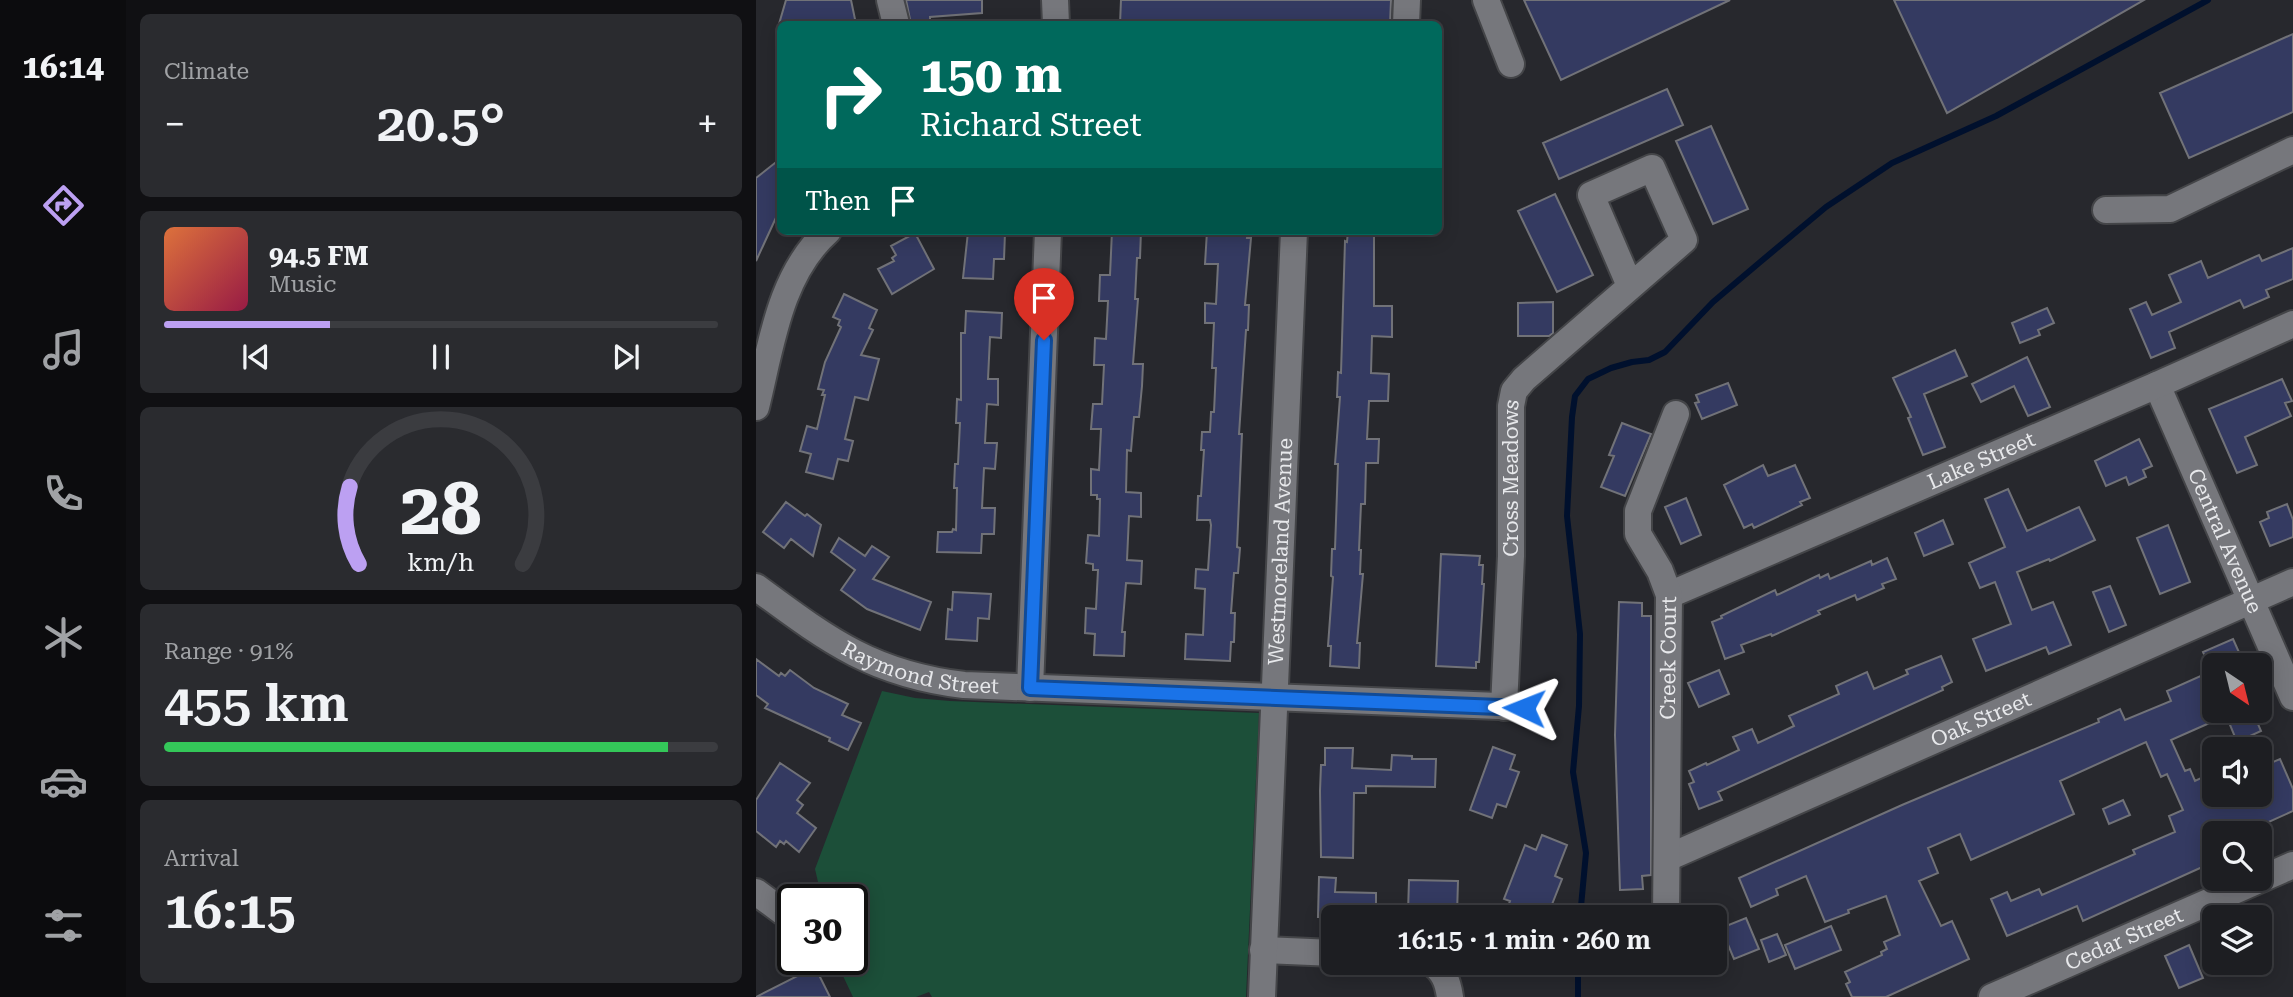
<!DOCTYPE html>
<html lang="en">
<head>
<meta charset="utf-8">
<style>
  :root { --surface:#1d1e22; --page:#2a2b2f; --text:#f1f3f6; --muted:#a0a2a5; --line:#3b3c40; --accent:#bca0f2 }
  body { margin:0; font-family:"Roboto Serif",serif; background:var(--page); color:var(--text); height:100vh; display:flex; flex-direction:column; font-size:26px; white-space:nowrap }
  * { box-sizing:border-box; margin:0 }
  p { font-size:23px; color:var(--muted) }
  .icon { flex:none; width:38px; height:38px; fill:none; stroke:currentColor; stroke-width:2; stroke-linecap:round; stroke-linejoin:round }
  .map { position:relative; flex:1; overflow:hidden }
  .panel { display:flex; flex-direction:column; gap:14px; padding:14px; background:#101013; width:630px }
  .panel>* { flex:none }
  .hud { position:absolute; left:21px; top:21px; width:665px; height:214px; border-radius:10px; box-shadow:0 4px 18px #0003,0 0 0 2px var(--line); background:#00695c; color:#fff; overflow:hidden }
  .needle { width:46px; rotate:145deg }
  .buttons { position:absolute; left:1446px; top:653px; display:grid; gap:14px }
  .buttons a { display:grid; place-items:center; width:70px; height:70px; border-radius:10px; background:var(--surface); box-shadow:0 4px 18px #0003,0 0 0 2px var(--line); font-size:35px }
  .speed { position:absolute; left:21px; top:884px; display:flex; gap:14px; font-size:35px; font-weight:700; text-align:center }
  .speed>* { display:grid; place-content:center; width:91px; height:91px; border-radius:50%; background:var(--surface); box-shadow:0 4px 18px #0003,0 0 0 2px var(--line); line-height:1 }
  .speed .limit { border:4px solid #111; border-radius:10px; background:#fff; color:#111 }
  .pin { position:absolute; display:grid; place-items:center; width:60px; height:60px; color:#fff; margin:-72px -30px; border-radius:50% 50% 50% 0; rotate:-45deg; box-shadow:0 0 7px #0007 }
  .pin .icon { rotate:45deg }
  .me { position:absolute; width:77px; margin:-38px; rotate:272deg; stroke-linejoin:round; filter:drop-shadow(0 0 5px #0008) }
  .turn { display:flex; align-items:center; gap:24px; height:147px; padding:0 28px; font-size:32px }
  .turn .icon { width:91px; height:91px; stroke-width:2.5 }
  .turn b { display:block; font-size:49px; line-height:60px }
  .then { display:flex; align-items:center; height:66px; padding:0 28px; background:#0003; gap:14px; font-size:26px }
  .big { font-size:52px; font-weight:600; line-height:1.1 }
  .panel .card { flex:1; display:flex; flex-direction:column; justify-content:center; gap:10px; min-width:0; padding:0 24px; border-radius:10px; background:var(--page) }
  .panel .dial { align-items:center; gap:0 }
  .dial svg { height:182px; overflow:visible; fill:none; stroke:var(--line); stroke-width:7; stroke-linecap:round; text-anchor:middle }
  .dial text { fill:var(--text); stroke:none }
  .song { display:flex; align-items:center; gap:21px }
  .cover { width:84px; height:84px; border-radius:10px; background:linear-gradient(135deg,hsl(20 70% 55%),hsl(340 70% 35%)) }
  .played { height:7px; border-radius:4px; background:linear-gradient(90deg,var(--accent) 30%,var(--line) 30%) }
  .keys { display:flex; justify-content:space-around; direction:ltr }
  .heat { display:flex; justify-content:space-between; align-items:center; font-size:38px; direction:ltr }
  .charge { height:10px; border-radius:5px; background:linear-gradient(90deg,#34c759 91%,var(--line) 0) }
  .trip { position:absolute; left:565px; top:905px; width:406px; height:70px; border-radius:10px; background:var(--surface); box-shadow:0 4px 18px #0003,0 0 0 2px var(--line); font-weight:600; line-height:70px; text-align:center }
  main { display:flex; flex:1; min-height:0 }
  .tabs { display:flex; flex-direction:column; width:126px; justify-content:space-around; align-items:center; background:#0c0c0e; color:var(--muted) }
  .tabs .icon { width:49px; height:49px }
  .tabs .active { color:var(--accent) }
  .tabs b { font-size:32px; color:var(--text) }
  .map>svg:first-child { display:block }
</style>
</head>
<body>
<main>
<nav class="tabs">
<b>16:14</b>
<svg class="icon active" aria-label="directions" viewBox="0 0 24 24"><path d="M12 3l9 9-9 9-9-9zM9 14v-3h6M13 9l2 2-2 2"/></svg>
<svg class="icon" aria-label="music" viewBox="0 0 24 24"><path d="M9 18V5l10-2v13"/><circle cx="6" cy="18" r="3"/><circle cx="16" cy="16" r="3"/></svg>
<svg class="icon" aria-label="phone" viewBox="0 0 24 24"><path d="M5 4h4l2 5-3 2q2 4 5 5l2-3 5 2v4C11 20 4 13 5 4z"/></svg>
<svg class="icon" aria-label="climate" viewBox="0 0 24 24"><path d="M12 3v18M4 7l16 10M4 17L20 7"/></svg>
<svg class="icon" aria-label="car" viewBox="0 0 24 24"><path d="M5 17H2v-5l4-1 3-4h7l3 4 3 1v5h-3M9 17h6M6 11h13"/><circle cx="7" cy="17" r="2"/><circle cx="17" cy="17" r="2"/></svg>
<svg class="icon" aria-label="filters" viewBox="0 0 24 24"><path d="M4 7h16M4 17h16"/><circle cx="9" cy="7" r="2"/><circle cx="15" cy="17" r="2"/></svg>
</nav>
<section class="panel">
<div class="card"><p>Climate</p>
<div class="heat"><a>−</a><b class="big">20.5°</b><a>+</a></div>
</div>
<div class="card">
<div class="song"><i class="cover"></i><div><b>94.5 FM</b><p>Music</p></div></div>
<div class="played"></div>
<div class="keys"><svg class="icon" aria-label="previous" viewBox="0 0 24 24"><path d="M18 5L8 12l10 7zM5 5v14"/></svg><svg class="icon" aria-label="pause" viewBox="0 0 24 24"><path d="M8 5v14M16 5v14"/></svg><svg class="icon" aria-label="next" viewBox="0 0 24 24"><path d="M6 5l10 7-10 7zM19 5v14"/></svg></div>
</div>
<div class="card dial"><svg viewBox="0 0 100 80">
<path d="M14 69A42 42 0 1 1 86 69"/>
<path d="M14 69A42 42 0 0 1 10 35" stroke="#bca0f2"/>
<text x="50" y="56" font-size="32" font-weight="700">28</text>
<text x="50" y="72" font-size="11">km/h</text>
</svg></div>
<div class="card"><p>Range · 91%</p><b class="big">455 km</b><div class="charge"></div></div>
<div class="card"><p>Arrival</p><b class="big">16:15</b></div>
</section>
<div class="map">
<svg width="1537" height="997" viewBox="0 0 1537 997">
  <rect width="100%" height="100%" fill="#27282d"/>
  <path fill="#1c4f39" d="M 126,691 L 159,698 L 194,701 L 503,713 L 490,997 L 176,997 L 173,992 L 160,997 L 97,997 L 79,959 L 96,959 L 96,900 L 66,899 L 59,869 Z"/>
  <g fill="none" stroke-linecap="round" stroke-linejoin="round">
    <path stroke="#00102d" stroke-width="6" d="M 824,917 L 830,853 L 817,772 L 823,706 L 824,634 L 811,516 L 816,417 L 819,396 L 832,379 L 855,368 L 876,362 L 893,360 L 909,352 L 957,302 L 1003,263 L 1070,207 L 1136,163 L 1240,116 L 1452,0
      M 822,997 L 822,962"/>
  </g>
  <path fill="#343a61" stroke="#717278" stroke-width="2" d="M 30,0 L 95,0 L 100,24 L 23,24 Z
    M 150,0 L 226,0 L 226,13 L 174,17 L 174,24 L 155,24 Z
    M 365,0 L 635,0 L 634,24 L 364,24 Z
    M 768,0 L 974,0 L 805,80 Z
    M 1138,0 L 1388,0 L 1191,113 Z
    M 1537,34 L 1537,112 L 1433,158 L 1404,93 Z
    M 911,89 L 927,125 L 803,179 L 787,143 Z
    M 955,126 L 992,209 L 957,224 L 920,141 Z
    M 24,159 L 24,209 L 0,261 L 0,178 Z
    M 799,194 L 837,275 L 801,292 L 762,211 Z
    M 356,231 L 385,231 L 384,258 L 381,258 L 379,299 L 382,299 L 377,364 L 387,364 L 386,386 L 383,417 L 378,417 L 375,451 L 371,450 L 370,492 L 385,493 L 385,517 L 373,516 L 371,560 L 386,561 L 385,584 L 370,583 L 366,632 L 369,632 L 368,656 L 338,655 L 339,634 L 329,633 L 330,608 L 340,609 L 342,570 L 337,570 L 337,564 L 330,563 L 332,535 L 343,536 L 344,499 L 341,499 L 341,495 L 335,495 L 335,469 L 343,470 L 345,429 L 335,429 L 337,404 L 346,404 L 348,365 L 338,365 L 339,338 L 350,339 L 352,301 L 343,301 L 344,275 L 354,275 Z
    M 451,231 L 492,231 L 491,238 L 495,238 L 489,305 L 493,305 L 492,330 L 490,330 L 483,434 L 486,434 L 481,547 L 484,548 L 482,573 L 478,573 L 475,613 L 479,613 L 478,642 L 475,642 L 474,661 L 429,659 L 430,634 L 447,635 L 449,589 L 439,588 L 440,569 L 452,570 L 455,525 L 454,520 L 441,520 L 442,496 L 445,496 L 448,450 L 445,450 L 446,432 L 454,432 L 455,412 L 458,412 L 460,368 L 456,368 L 458,323 L 449,323 L 449,303 L 460,304 L 462,264 L 449,264 Z
    M 592,231 L 618,231 L 618,306 L 636,306 L 636,337 L 616,336 L 615,373 L 633,374 L 632,401 L 613,401 L 611,439 L 623,439 L 622,463 L 610,463 L 609,504 L 605,504 L 603,550 L 605,550 L 604,574 L 607,574 L 601,643 L 604,643 L 603,668 L 574,666 L 575,646 L 572,646 L 577,577 L 575,576 L 576,549 L 579,549 L 582,464 L 579,464 L 584,397 L 581,397 L 582,372 L 585,373 L 589,241 L 591,242 Z
    M 212,232 L 249,233 L 248,259 L 238,259 L 237,279 L 207,278 Z
    M 159,233 L 178,269 L 136,294 L 122,269 L 138,261 L 136,258 L 140,255 L 135,246 Z
    M 1537,248 L 1537,279 L 1510,290 L 1513,297 L 1488,308 L 1484,300 L 1413,332 L 1419,348 L 1395,358 L 1374,309 L 1390,302 L 1396,315 L 1425,302 L 1413,275 L 1445,261 L 1452,278 L 1503,255 L 1506,261 Z
    M 88,294 L 121,310 L 113,328 L 117,330 L 105,355 L 123,359 L 112,400 L 99,397 L 89,439 L 97,441 L 92,461 L 82,459 L 77,479 L 50,472 L 55,454 L 44,451 L 51,426 L 61,429 L 69,395 L 66,395 L 68,390 L 62,389 L 69,362 L 85,327 L 82,325 L 84,320 L 77,317 Z
    M 797,302 L 797,333 L 793,336 L 762,336 L 762,303 Z
    M 1291,308 L 1298,323 L 1282,330 L 1284,335 L 1264,343 L 1256,323 Z
    M 210,311 L 246,313 L 245,338 L 234,337 L 232,379 L 242,379 L 242,405 L 231,404 L 229,443 L 241,443 L 239,469 L 228,468 L 226,508 L 239,508 L 238,534 L 226,534 L 225,553 L 181,552 L 182,532 L 196,532 L 197,529 L 200,530 L 201,488 L 198,488 L 199,464 L 202,464 L 204,423 L 200,423 L 201,399 L 205,400 L 205,333 L 209,333 Z
    M 1199,350 L 1211,376 L 1168,394 L 1189,447 L 1167,455 L 1152,418 L 1155,417 L 1137,378 Z
    M 1271,357 L 1294,407 L 1272,416 L 1258,386 L 1225,402 L 1216,384 Z
    M 1526,379 L 1536,401 L 1529,403 L 1535,416 L 1489,437 L 1501,465 L 1481,473 L 1453,409 Z
    M 972,383 L 981,405 L 946,419 L 939,403 L 943,402 L 940,395 Z
    M 866,423 L 895,434 L 869,496 L 845,487 L 858,456 L 853,455 Z
    M 1383,439 L 1396,466 L 1387,470 L 1390,477 L 1373,485 L 1370,477 L 1350,486 L 1339,461 Z
    M 1007,465 L 1012,476 L 1039,465 L 1054,498 L 1044,502 L 1046,505 L 998,528 L 996,524 L 988,528 L 968,485 Z
    M 1252,489 L 1271,531 L 1323,507 L 1339,540 L 1294,561 L 1293,559 L 1261,572 L 1276,610 L 1297,602 L 1315,645 L 1293,654 L 1290,647 L 1230,671 L 1217,639 L 1255,624 L 1239,582 L 1224,588 L 1213,563 L 1249,547 L 1229,499 Z
    M 930,498 L 945,535 L 925,544 L 909,507 Z
    M 30,502 L 49,516 L 51,514 L 65,525 L 57,556 L 35,539 L 28,548 L 7,532 Z
    M 1531,504 L 1537,520 L 1537,537 L 1514,546 L 1504,522 L 1513,518 L 1511,512 Z
    M 1187,520 L 1197,544 L 1168,556 L 1159,533 Z
    M 1412,525 L 1434,582 L 1404,594 L 1381,538 Z
    M 83,538 L 109,556 L 116,546 L 133,557 L 117,579 L 175,602 L 164,630 L 111,609 L 85,590 L 99,570 L 75,552 Z
    M 685,554 L 724,556 L 723,565 L 727,565 L 726,584 L 728,584 L 723,662 L 720,662 L 720,668 L 680,666 Z
    M 1131,558 L 1140,579 L 1126,584 L 1128,588 L 1101,600 L 1099,595 L 1062,611 L 1064,614 L 1016,636 L 1015,634 L 985,645 L 988,652 L 969,659 L 956,622 L 966,618 L 965,616 L 1019,590 L 1021,595 L 1063,575 L 1064,578 L 1072,574 L 1074,579 L 1115,561 L 1116,565 Z
    M 1354,586 L 1370,625 L 1353,632 L 1337,592 Z
    M 197,592 L 235,594 L 233,619 L 222,618 L 221,641 L 190,639 L 192,609 L 196,610 Z
    M 863,602 L 886,603 L 886,616 L 895,616 L 895,875 L 886,876 L 887,889 L 864,890 L 859,735 Z
    M 1477,639 L 1486,659 L 1481,661 L 1483,665 L 1453,665 L 1447,652 Z
    M 1185,656 L 1196,682 L 1186,687 L 1187,690 L 962,792 L 966,800 L 943,809 L 933,784 L 938,782 L 933,771 L 950,763 L 951,765 L 983,750 L 977,737 L 996,729 L 1002,743 L 1038,726 L 1033,716 L 1083,694 L 1080,686 L 1111,672 L 1118,689 L 1152,674 L 1150,670 Z
    M 0,659 L 23,676 L 25,673 L 29,676 L 34,670 L 58,688 L 92,704 L 86,715 L 105,723 L 92,750 L 73,741 L 74,738 L 9,708 L 12,704 L 0,695 Z
    M 963,670 L 973,694 L 943,707 L 932,683 Z
    M 1458,670 L 1458,721 L 1415,740 L 1429,771 L 1434,769 L 1439,781 L 1458,772 L 1458,794 L 1503,794 L 1503,768 L 1524,759 L 1537,789 L 1537,811 L 1508,824 L 1512,833 L 1458,833 L 1458,858 L 1451,861 L 1453,864 L 1327,921 L 1321,906 L 1251,936 L 1235,899 L 1251,892 L 1255,901 L 1283,889 L 1286,895 L 1379,854 L 1377,850 L 1419,832 L 1413,816 L 1427,810 L 1411,774 L 1405,777 L 1390,742 L 1304,781 L 1318,814 L 1215,860 L 1204,834 L 1172,848 L 1182,873 L 1163,881 L 1185,926 L 1196,921 L 1213,959 L 1130,997 L 1096,997 L 1090,984 L 1094,982 L 1089,972 L 1126,955 L 1125,952 L 1131,949 L 1128,942 L 1144,935 L 1130,896 L 1092,910 L 1093,913 L 1069,922 L 1050,876 L 1020,889 L 1022,895 L 995,907 L 983,878 L 1146,805 L 1343,722 L 1342,719 L 1364,709 L 1369,720 L 1415,701 L 1411,691 Z
    M 1493,710 L 1496,710 L 1505,731 L 1481,742 L 1472,720 Z
    M 737,747 L 759,755 L 754,769 L 763,772 L 750,807 L 741,804 L 736,818 L 714,810 Z
    M 569,748 L 597,748 L 596,768 L 635,770 L 636,755 L 656,756 L 656,759 L 680,759 L 679,787 L 610,786 L 610,793 L 598,793 L 597,858 L 565,857 L 564,791 L 565,765 L 569,765 Z
    M 24,763 L 54,783 L 41,800 L 47,805 L 41,813 L 60,828 L 43,852 L 30,841 L 28,844 L 24,841 L 20,847 L 0,831 L 0,800 Z
    M 1367,800 L 1374,815 L 1353,824 L 1347,809 Z
    M 786,835 L 811,845 L 799,876 L 806,879 L 791,917 L 773,917 L 751,909 L 754,901 L 748,899 L 769,845 L 780,850 Z
    M 563,877 L 580,878 L 579,892 L 620,893 L 620,917 L 562,917 Z
    M 653,880 L 702,881 L 701,914 L 652,912 Z
    M 990,918 L 1003,949 L 978,959 L 965,928 Z
    M 1075,926 L 1085,950 L 1039,969 L 1029,945 Z
    M 1021,934 L 1030,955 L 1013,962 L 1005,940 Z
    M 1433,945 L 1447,978 L 1423,988 L 1409,956 Z
    M 59,967 L 74,997 L 0,997 Z"/>
  <g fill="none" stroke-linecap="round" stroke-linejoin="round">
    <defs>
      <g id="minor">
        <path d="M 134,0 L 140,24"/>
        <path d="M 299,0 L 300,24"/>
        <path d="M 730,0 L 755,64"/>
        <path d="M 650,24 L 651,0"/>
        <path d="M 1350,210 L 1414,209 L 1537,150"/>
        <path id="s1" d="M 1401,385 L 1537,697"/>
        <path d="M 0,407 C 15,347 23,275 72,231"/>
        <path id="s2" d="M 0,587 C 72,640 116,674 208,685 L 768,707"/>
        <path id="s3" d="M 913,595 L 1401,385 L 1537,324"/>
        <path d="M 274,688 L 292,231"/>
        <path id="s4" d="M 748,707 L 755,556 L 755,406 L 758,391 L 768,379 L 928,240 L 896,168 L 835,195 L 874,286"/>
        <path id="s5" d="M 911,858 L 1537,582"/>
        <path d="M 0,892 L 27,912"/>
        <path id="s6" d="M 910,917 L 913,595 L 904,571 L 882,534 L 882,511 L 920,414"/>
        <path d="M 507,950 L 578,953"/>
        <path d="M 674,962 C 688,970 692,983 694,997"/>
        <path id="s7" d="M 506,997 L 538,231"/>
        <path id="s8" d="M 1236,997 L 1537,865"/>
      </g>
    </defs>
    <use href="#minor" stroke="#444548" stroke-width="30"/>
    <use href="#minor" stroke="#76777c" stroke-width="26"/>
  </g>
  <g fill="none" stroke-linecap="round" stroke-linejoin="round">
    <defs>
      <path id="route" d="M 288,340 L 274,688 L 768,708"/>
    </defs>
    <use href="#route" stroke="#114b97" stroke-width="18"/>
    <use href="#route" stroke="#1a73e8" stroke-width="12"/>
  </g>
  <g text-anchor="middle" stroke-width="7" stroke-linejoin="round" paint-order="stroke">
    <g font-size="21" fill="#e7e8eb" stroke="#1e1f23">
      <text dy="7" stroke="none"><textPath href="#s3" startOffset="340">Lake Street</textPath></text>
      <text dy="7" stroke="none"><textPath href="#s4" startOffset="229">Cross Meadows</textPath></text>
      <text dy="7" stroke="none"><textPath href="#s1" startOffset="170">Central Avenue</textPath></text>
      <text dy="7" stroke="none"><textPath href="#s7" startOffset="446">Westmoreland Avenue</textPath></text>
      <text dy="7" stroke="none"><textPath href="#s6" startOffset="259">Creek Court</textPath></text>
      <text dy="7" stroke="none"><textPath href="#s2" startOffset="187">Raymond Street</textPath></text>
      <text dy="7" stroke="none"><textPath href="#s5" startOffset="343">Oak Street</textPath></text>
      <text dy="7" stroke="none"><textPath href="#s8" startOffset="144">Cedar Street</textPath></text>
    </g>
  </g>
</svg>
<div class="buttons">
<a><svg class="needle" viewBox="-14 -14 28 28"><path d="M0-13l5 13h-10z" fill="#e53935"/><path d="M0 13l5-13h-10z" fill="#a0a2a5"/></svg></a>
<a><svg class="icon" aria-label="sound" viewBox="0 0 24 24"><path d="M4 9h4l5-4v14l-5-4H4zM17 9q2 3 0 6"/></svg></a>
<a><svg class="icon" aria-label="search" viewBox="0 0 24 24"><circle cx="10" cy="10" r="6"/><path d="M15 15l6 6"/></svg></a>
<a><svg class="icon" aria-label="layers" viewBox="0 0 24 24"><path d="M12 4l9 5-9 5-9-5zM3 14l9 5 9-5"/></svg></a>
</div>
<div class="speed"><div class="limit">30</div></div>
<div class="pin" style="left:288px;top:340px;background:#d93025"><svg class="icon" aria-label="arrive" viewBox="0 0 24 24"><path d="M6 21V4h12l-3 4 3 4H6"/></svg></div>
<svg class="me" style="left:768px;top:708px" viewBox="-20 -20 40 40"><path d="M0-17L14 15 0 8-14 15z" fill="#1a73e8" stroke="#fff" stroke-width="4"/></svg>
<div class="trip">16:15 · 1 min · 260 m</div>
<div class="hud">
<div class="turn"><svg class="icon" aria-label="right" viewBox="0 0 24 24"><path d="M7 20v-9h11M14 6l5 5-5 5"/></svg><div><b>150 m</b>Richard Street</div></div>
<div class="then">Then<svg class="icon" aria-label="arrive" viewBox="0 0 24 24"><path d="M6 21V4h12l-3 4 3 4H6"/></svg></div>
</div>
</div>
</main>
</body>
</html>
